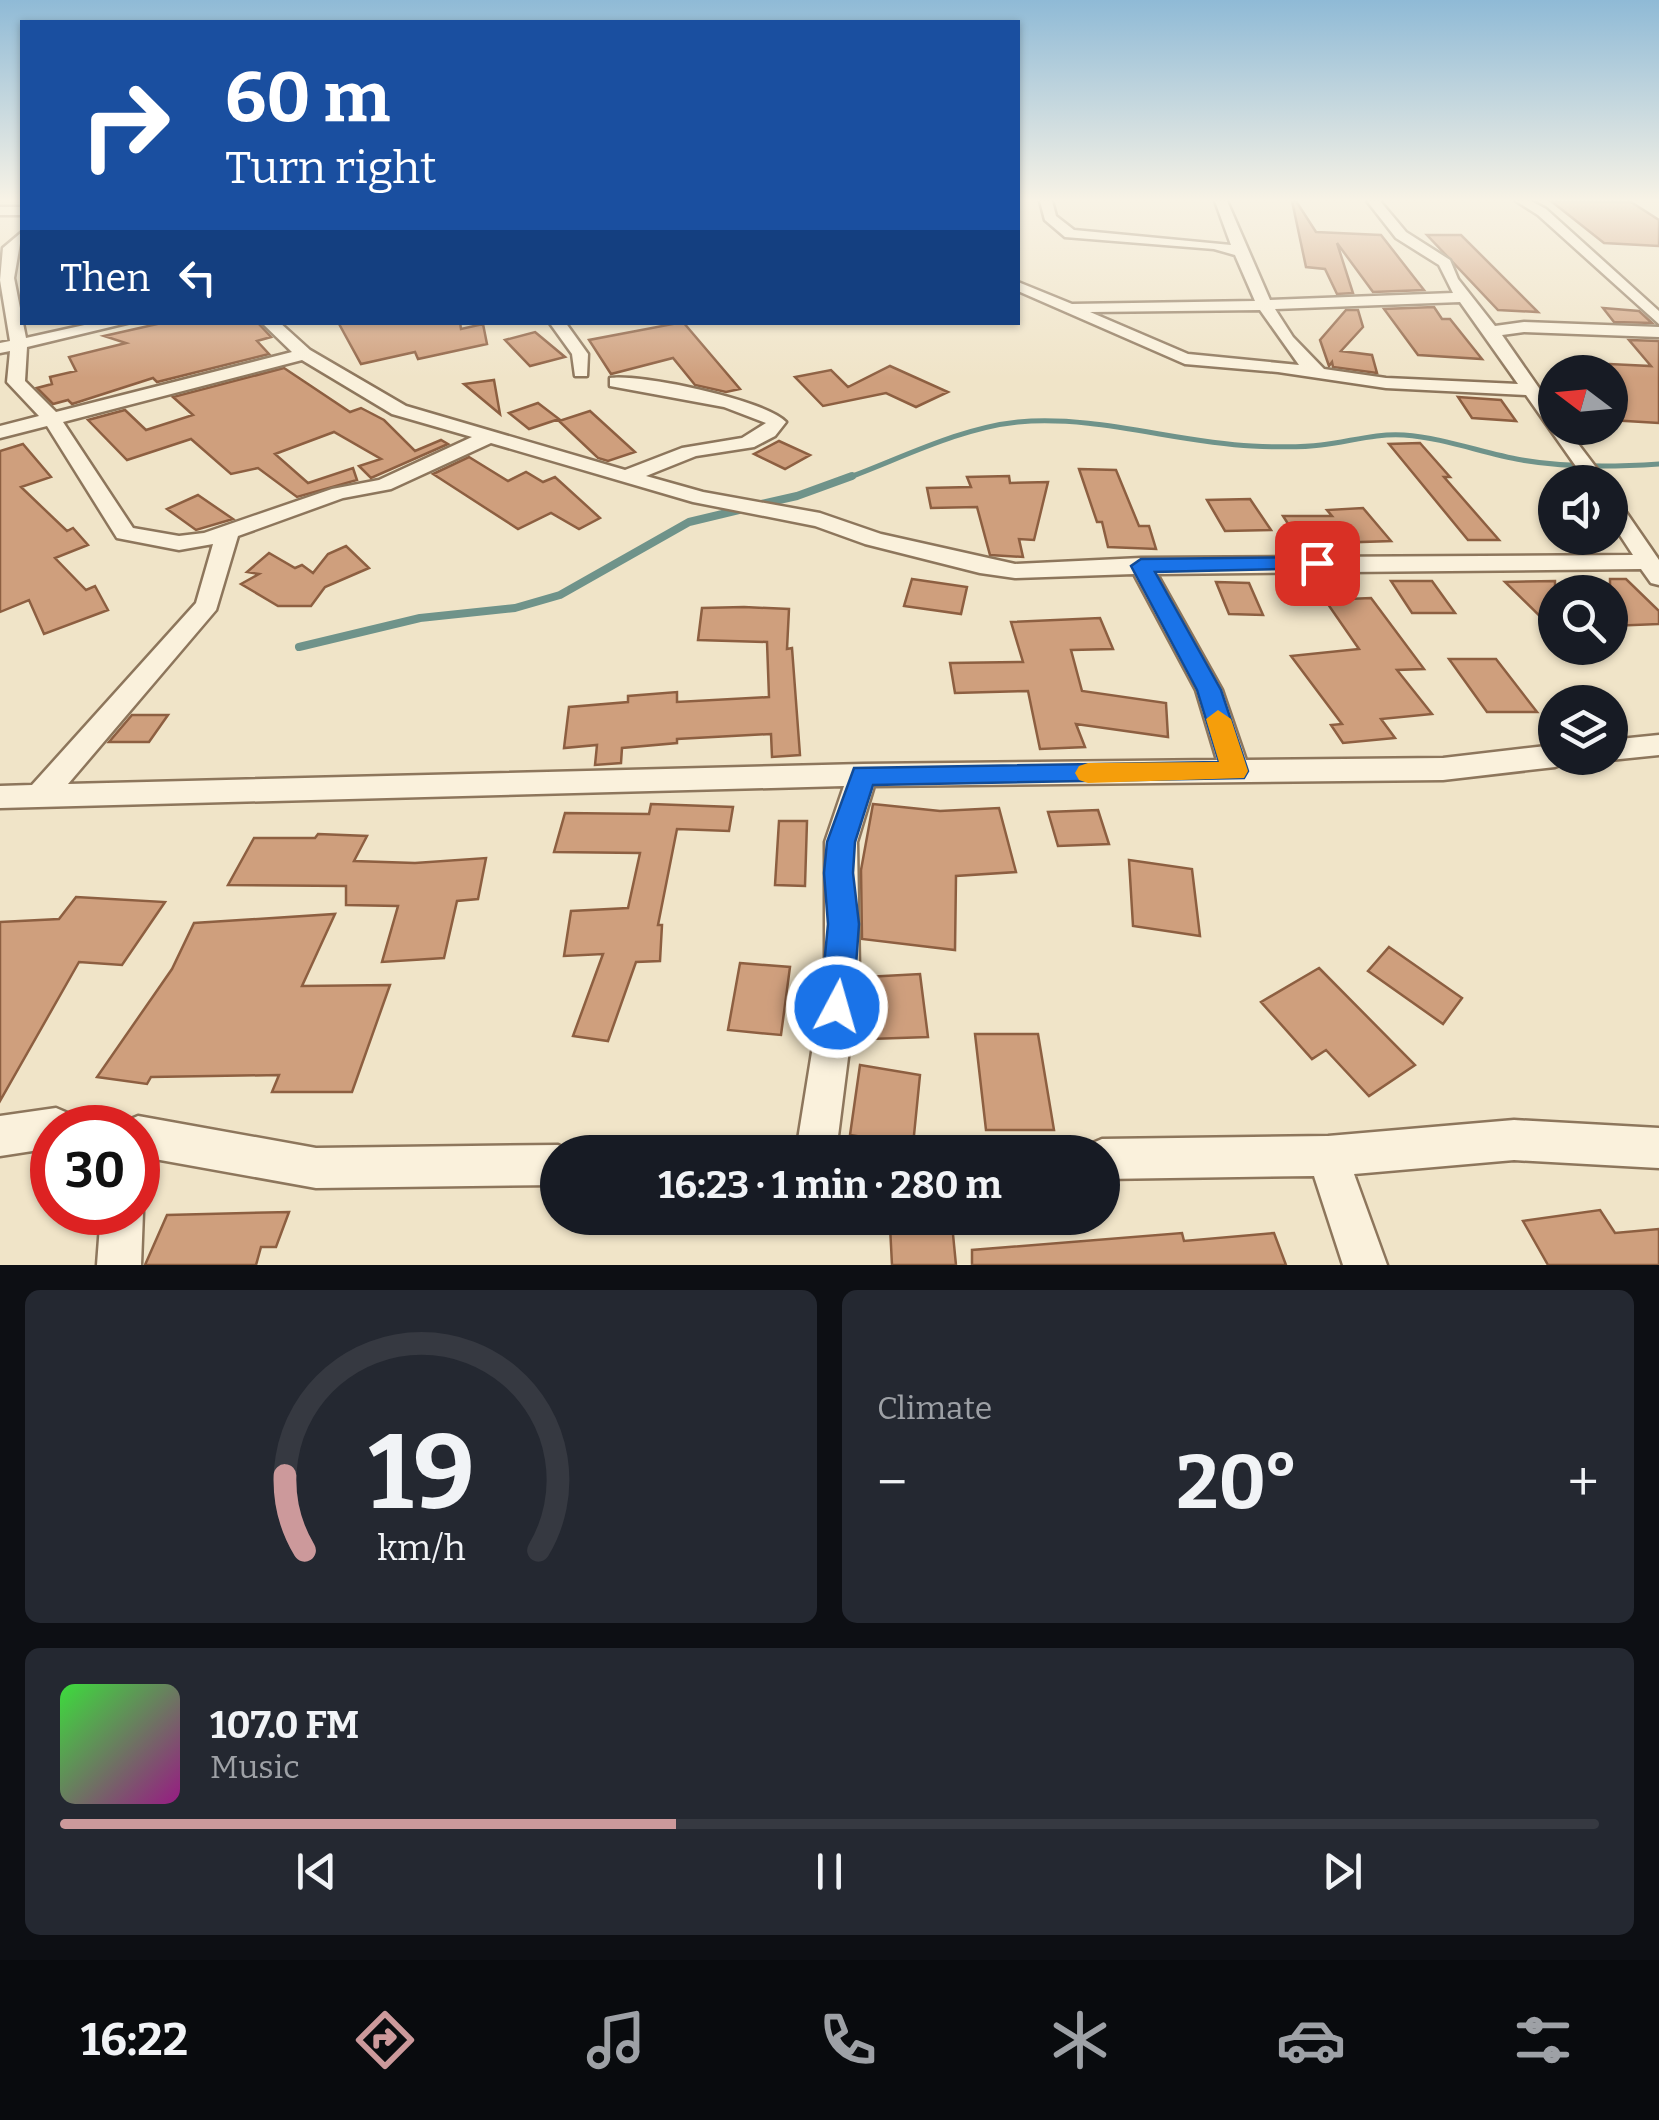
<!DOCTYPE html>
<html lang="en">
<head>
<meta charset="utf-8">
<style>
  :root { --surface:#171b24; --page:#242831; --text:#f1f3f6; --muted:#9ea1a6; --line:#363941; --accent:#cc999b }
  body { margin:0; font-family:Bitter,serif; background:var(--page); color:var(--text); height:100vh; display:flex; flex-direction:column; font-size:38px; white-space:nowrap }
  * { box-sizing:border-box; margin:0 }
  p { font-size:32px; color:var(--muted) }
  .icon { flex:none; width:55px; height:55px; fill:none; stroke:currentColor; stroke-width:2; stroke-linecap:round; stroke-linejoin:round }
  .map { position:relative; height:1265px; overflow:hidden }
  .panel { display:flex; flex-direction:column; gap:25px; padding:25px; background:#0d0f14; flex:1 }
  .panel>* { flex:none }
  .guide { position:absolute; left:20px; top:20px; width:1000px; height:305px; border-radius:0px; box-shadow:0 2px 8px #0004; background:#1a4fa0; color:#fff; overflow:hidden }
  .needle { width:65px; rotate:286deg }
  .controls { position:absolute; left:1538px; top:355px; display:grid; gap:20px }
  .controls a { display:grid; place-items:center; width:90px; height:90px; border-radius:50%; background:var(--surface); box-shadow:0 2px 8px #0004; font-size:50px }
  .speed { position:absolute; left:30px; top:1105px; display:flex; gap:20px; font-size:50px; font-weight:700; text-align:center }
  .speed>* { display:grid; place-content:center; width:130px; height:130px; border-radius:50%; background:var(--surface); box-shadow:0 2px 8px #0004; line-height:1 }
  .speed .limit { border:15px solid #d22; background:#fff; color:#111 }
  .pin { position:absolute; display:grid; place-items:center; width:85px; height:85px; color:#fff; margin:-42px; border-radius:20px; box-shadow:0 5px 15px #0006 }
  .me { position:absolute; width:110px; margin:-55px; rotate:6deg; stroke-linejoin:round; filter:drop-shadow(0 0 8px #0008) }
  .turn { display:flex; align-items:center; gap:35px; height:210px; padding:0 40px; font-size:45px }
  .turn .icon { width:130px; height:130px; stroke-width:2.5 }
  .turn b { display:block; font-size:70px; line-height:85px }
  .then { display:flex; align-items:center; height:95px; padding:0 40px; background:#0003; gap:20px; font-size:38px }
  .big { font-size:75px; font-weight:700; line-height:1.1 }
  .panel .tile { flex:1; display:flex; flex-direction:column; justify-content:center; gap:15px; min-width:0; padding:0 35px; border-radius:15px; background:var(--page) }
  .panel .dial { align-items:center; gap:0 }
  .dial svg { height:260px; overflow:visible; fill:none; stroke:var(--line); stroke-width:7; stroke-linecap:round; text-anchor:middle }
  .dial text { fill:var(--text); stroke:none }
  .song { display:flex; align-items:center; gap:30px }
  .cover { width:120px; height:120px; border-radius:15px; background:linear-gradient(135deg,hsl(120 70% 55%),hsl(310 70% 35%)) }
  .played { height:10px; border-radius:5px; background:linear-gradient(90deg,var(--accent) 40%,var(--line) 40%) }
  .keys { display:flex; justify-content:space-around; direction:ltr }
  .heat { display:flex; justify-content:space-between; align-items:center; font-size:55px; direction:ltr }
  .panel .tiles { flex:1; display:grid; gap:25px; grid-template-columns:1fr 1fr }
  .tile:last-child { grid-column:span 2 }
  .trip { position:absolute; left:540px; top:1135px; width:580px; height:100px; border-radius:50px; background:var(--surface); box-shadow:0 2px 8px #0004; font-weight:700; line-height:100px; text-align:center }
  .menu { display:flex; height:160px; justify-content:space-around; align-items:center; background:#090b0e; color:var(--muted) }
  .menu .icon { width:70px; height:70px }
  .menu .active { color:var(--accent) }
  .menu b { font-size:45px; color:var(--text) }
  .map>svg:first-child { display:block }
</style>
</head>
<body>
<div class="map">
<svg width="1659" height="1265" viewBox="0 0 1659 1265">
  <rect width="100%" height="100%" fill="#f0e4c8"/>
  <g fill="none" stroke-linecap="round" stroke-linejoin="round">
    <path stroke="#6f938a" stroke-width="5" d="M 845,479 C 900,459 959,428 1018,422 C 1097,415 1174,442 1252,446 C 1274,447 1299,448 1321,445 C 1349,442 1375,433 1404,435 C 1445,438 1482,453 1522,460 C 1567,468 1614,467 1659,464"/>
    <path stroke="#6f938a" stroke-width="8" d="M 757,505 L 797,496 L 852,476
      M 299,647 L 420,618 L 515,608 L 560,595 L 689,522 L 743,509"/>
  </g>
  <path fill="#cf9f7d" stroke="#8d5f41" stroke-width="2.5" d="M 1292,201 L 1296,201 L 1316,232 L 1381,235 L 1424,290 L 1373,292 L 1337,243 L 1353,293 L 1337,294 L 1325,269 L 1306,267 Z
    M 1551,201 L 1631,202 L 1659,220 L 1659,246 L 1604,243 Z
    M 1427,235 L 1461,235 L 1538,312 L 1498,310 Z
    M 1434,307 L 1442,319 L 1450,319 L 1482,359 L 1418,355 L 1384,309 Z
    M 1603,308 L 1639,311 L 1652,323 L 1614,322 Z
    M 1346,310 L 1358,310 L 1363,327 L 1341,351 L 1372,355 L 1377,373 L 1333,367 L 1332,362 L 1329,366 L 1320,340 Z
    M 166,322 L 257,322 L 271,337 L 257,341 L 269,354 L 157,382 L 153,378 L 72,404 L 68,400 L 53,404 L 37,388 L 52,384 L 50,377 L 76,371 L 69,357 L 126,343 L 104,336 Z
    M 338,322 L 460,322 L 461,329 L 483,324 L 487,344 L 418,359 L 415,352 L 361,364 Z
    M 683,322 L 740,389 L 726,392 L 695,385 L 673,358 L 611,374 L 589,340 Z
    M 535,332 L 565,357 L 530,366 L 505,340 Z
    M 1629,340 L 1659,341 L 1659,423 L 1610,420 L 1610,364 L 1651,366 Z
    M 890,366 L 948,392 L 916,407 L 886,393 L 823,406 L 795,377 L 831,370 L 848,387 Z
    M 284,368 L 350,412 L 361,408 L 384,420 L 415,451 L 441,440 L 448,444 L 371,478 L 359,466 L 381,459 L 334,432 L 275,454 L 308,483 L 353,468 L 357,480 L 297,497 L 258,468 L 231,474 L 191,439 L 127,460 L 88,420 L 125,410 L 146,430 L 193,415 L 173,397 Z
    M 494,380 L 500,414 L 464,384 Z
    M 1458,397 L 1501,400 L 1516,421 L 1472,418 Z
    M 538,403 L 559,419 L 529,429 L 509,413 Z
    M 590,411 L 635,452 L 608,461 L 598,458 L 559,421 Z
    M 779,441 L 810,455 L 785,469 L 754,454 Z
    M 1420,443 L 1450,477 L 1444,477 L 1499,540 L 1468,540 L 1389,444 Z
    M 23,444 L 51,477 L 21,487 L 67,531 L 73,528 L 88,545 L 55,558 L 86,590 L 95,586 L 108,610 L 44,634 L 29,600 L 0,612 L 0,451 Z
    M 469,457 L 508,481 L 526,472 L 543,482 L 555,477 L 600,518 L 579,529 L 551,513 L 518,529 L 433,474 Z
    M 1079,469 L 1116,470 L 1139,526 L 1149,526 L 1156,549 L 1108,547 L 1102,522 L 1097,522 Z
    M 1009,476 L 1010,483 L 1048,482 L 1034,540 L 1019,539 L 1023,557 L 990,555 L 977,507 L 931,508 L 927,488 L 971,487 L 967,477 Z
    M 198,495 L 233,519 L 196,530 L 167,509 Z
    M 1250,499 L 1271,530 L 1225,531 L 1207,500 Z
    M 1363,508 L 1391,541 L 1301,544 L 1283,516 L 1332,516 L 1327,510 Z
    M 346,546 L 369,568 L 325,587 L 311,606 L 278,606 L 241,584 L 259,574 L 247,572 L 269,553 L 295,568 L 302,565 L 313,573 L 328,554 Z
    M 912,579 L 967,587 L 961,614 L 904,606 Z
    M 1610,579 L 1626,579 L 1659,611 L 1659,624 L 1610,626 Z
    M 1391,581 L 1432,581 L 1455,613 L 1412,613 Z
    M 1555,581 L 1555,631 L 1505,582 Z
    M 1216,582 L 1249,583 L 1263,615 L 1229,614 Z
    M 1371,598 L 1424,669 L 1397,670 L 1432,714 L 1381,719 L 1395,738 L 1343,743 L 1331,725 L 1342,724 L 1291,656 L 1359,649 L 1325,600 Z
    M 744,607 L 789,609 L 787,649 L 792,648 L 800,755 L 772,757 L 771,734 L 677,739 L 677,743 L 622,748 L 621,763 L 595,765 L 597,745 L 564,748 L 569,707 L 628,702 L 628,696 L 677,692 L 677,702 L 769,697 L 767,642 L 698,640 L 702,608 Z
    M 1100,618 L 1113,649 L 1071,650 L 1082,691 L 1166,703 L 1168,737 L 1076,724 L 1085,747 L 1040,749 L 1028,691 L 955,693 L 950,663 L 1023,662 L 1011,622 Z
    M 1449,659 L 1496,659 L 1537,712 L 1487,712 Z
    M 132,715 L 168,715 L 149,742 L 109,742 Z
    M 651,804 L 733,807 L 729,831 L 677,829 L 658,925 L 662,925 L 660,961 L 636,962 L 608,1041 L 573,1036 L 603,954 L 564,956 L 571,911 L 628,908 L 640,853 L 554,852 L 565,813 L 649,814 Z
    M 873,804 L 940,811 L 999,808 L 1016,872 L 956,876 L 955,950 L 862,939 L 861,870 Z
    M 1098,810 L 1109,844 L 1058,846 L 1048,812 Z
    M 779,821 L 807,821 L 805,886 L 775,885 Z
    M 318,834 L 367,836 L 354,861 L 415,863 L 486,858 L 478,899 L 457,901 L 444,958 L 382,962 L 398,906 L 346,905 L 346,886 L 228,885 L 254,838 L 315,838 Z
    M 1129,860 L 1192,869 L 1200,936 L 1133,926 Z
    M 76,897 L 165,902 L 122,965 L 79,962 L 0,1101 L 0,922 L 59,919 Z
    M 335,914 L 302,986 L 390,985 L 352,1092 L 272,1092 L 279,1075 L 151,1077 L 147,1084 L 97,1077 L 172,969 L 194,923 Z
    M 1389,947 L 1462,998 L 1443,1024 L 1368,971 Z
    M 740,963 L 790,967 L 781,1035 L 728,1030 Z
    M 1319,968 L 1415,1065 L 1369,1096 L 1326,1050 L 1312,1059 L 1261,1002 Z
    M 920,974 L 928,1037 L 870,1039 L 866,977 Z
    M 975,1034 L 1038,1034 L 1054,1130 L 986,1130 Z
    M 860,1065 L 920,1075 L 913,1145 L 850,1135 Z
    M 1600,1210 L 1615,1233 L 1659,1229 L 1659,1265 L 1548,1265 L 1523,1221 Z
    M 289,1212 L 276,1247 L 261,1247 L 256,1265 L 145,1265 L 167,1215 Z
    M 952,1224 L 956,1265 L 892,1265 L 890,1226 Z
    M 1182,1233 L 1184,1241 L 1274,1233 L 1286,1265 L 972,1265 L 972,1250 Z"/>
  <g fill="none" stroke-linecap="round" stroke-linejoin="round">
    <defs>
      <path id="minor" d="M 1040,201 L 1052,201 L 1056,216 L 1074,230 L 1231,245 L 1215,201 L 1227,201 L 1270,300 L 1453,293 L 1439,265 L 1396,238 L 1367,201 L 1380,201 L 1406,232 L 1450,260 L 1458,279 L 1495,326 L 1524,322 L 1659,327 L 1659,337 L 1524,332 L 1502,335 L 1555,411 L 1555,428 L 1566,428 L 1607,482 L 1587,482 L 1526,395 L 1386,388 L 1278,372 L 1185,364 L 1018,291 L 1018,282 L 1072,304 L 1255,301 L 1235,255 L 1214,249 L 1065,237 L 1045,220 ZM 1460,302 L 1518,384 L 1386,378 L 1324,369 L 1293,337 L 1275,309 ZM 1260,310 L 1299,365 L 1188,354 L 1090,312 Z
        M 1516,201 L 1531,201 L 1546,209 L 1659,311 L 1659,324 L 1538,215 Z
        M 0,207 L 22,207 L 22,215 L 0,215 Z
        M 22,232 L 14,278 L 26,338 L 98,322 L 131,322 L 27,347 L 25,381 L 56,412 L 292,352 L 261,322 L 279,322 L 310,350 L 406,406 L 625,470 L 682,448 L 742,438 L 766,423 L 724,407 L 610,386 L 610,378 C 639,373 766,400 786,422 L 775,436 L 754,447 L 696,456 L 646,476 L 703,492 L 820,513 L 881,534 L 1015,564 L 1141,558 L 1633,555 L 1610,520 L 1610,497 L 1617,499 L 1659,560 L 1659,585 L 1651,583 L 1641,569 L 1157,574 L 1222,690 L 1246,760 L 1443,758 L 1555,745 L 1555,758 L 1568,758 L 1565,763 L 1555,767 L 1443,780 L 874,786 L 857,842 L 859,971 L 836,1152 L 796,1152 L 825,971 L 825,842 L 844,786 L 0,808 L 0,786 L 32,785 L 196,603 L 213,544 L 179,550 L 117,538 L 47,426 L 0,438 L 0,426 L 39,416 L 7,382 L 10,351 L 0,353 L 0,343 L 10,341 L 0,280 L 3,248 ZM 302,360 L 392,414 L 472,437 L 379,480 L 332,489 L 204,533 L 179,536 L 133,528 L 63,422 ZM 491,443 L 693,502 L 815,526 L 865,544 L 980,573 L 1015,578 L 1134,574 L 1196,690 L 1217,760 L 863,764 L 68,784 L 216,610 L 238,536 L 343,498 L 391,489 Z
        M 549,322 L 565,322 L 588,354 L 587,376 L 575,376 L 572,354 Z
        M 1659,735 L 1659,755 L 1610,760 L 1600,758 L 1610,758 L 1610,740 Z
        M 56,1108 L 70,1114 L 76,1128 L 52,1128 L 52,1148 L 0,1156 L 0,1116 Z
        M 138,1116 L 316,1148 L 558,1145 L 573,1152 L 558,1152 L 558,1185 L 316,1188 L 138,1156 L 138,1128 L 122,1128 L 124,1122 Z
        M 1514,1120 L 1659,1128 L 1659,1168 L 1514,1160 L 1354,1174 L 1387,1265 L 1343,1265 L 1314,1176 L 1102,1179 L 1102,1152 L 1084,1152 L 1088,1145 L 1102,1139 L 1328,1136 Z
        M 138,1199 L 143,1212 L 141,1265 L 97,1265 L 101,1212 L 138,1212 Z"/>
    </defs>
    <use href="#minor" stroke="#8d765c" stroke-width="5"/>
    <use href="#minor" fill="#faf1dc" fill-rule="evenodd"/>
  </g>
  <linearGradient id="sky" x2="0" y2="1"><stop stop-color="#8fbad6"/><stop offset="0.53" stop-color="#f8f3e6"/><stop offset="1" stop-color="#f8f3e6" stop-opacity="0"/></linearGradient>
  <rect width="1659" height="378" fill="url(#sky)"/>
  <path fill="#1a73e8" stroke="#114b97" stroke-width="2.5" d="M 1317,557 L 1328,563 L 1325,568 L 1155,572 L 1221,690 L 1248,771 L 1244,778 L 873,785 L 855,842 L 853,873 L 859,924 L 853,1007 L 848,1018 L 837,1022 L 825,1018 L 820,1007 L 828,924 L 824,873 L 827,842 L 854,768 L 1219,762 L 1197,690 L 1131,566 L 1141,559 Z"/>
  <path fill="#f59e0b" d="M 1218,710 L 1231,719 L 1248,771 L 1244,778 L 1088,783 L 1079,780 L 1075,773 L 1079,766 L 1088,763 L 1219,762 L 1206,719 Z"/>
</svg>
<div class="controls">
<a><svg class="needle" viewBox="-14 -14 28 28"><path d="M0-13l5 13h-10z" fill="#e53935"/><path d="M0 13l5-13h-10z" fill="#9ea1a6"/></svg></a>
<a><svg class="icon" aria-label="sound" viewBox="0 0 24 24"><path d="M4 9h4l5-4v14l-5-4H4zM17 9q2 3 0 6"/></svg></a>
<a><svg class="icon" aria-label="search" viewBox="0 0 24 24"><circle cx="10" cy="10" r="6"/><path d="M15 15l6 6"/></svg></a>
<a><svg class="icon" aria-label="layers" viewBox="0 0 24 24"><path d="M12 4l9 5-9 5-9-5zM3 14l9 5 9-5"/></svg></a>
</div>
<div class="speed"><div class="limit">30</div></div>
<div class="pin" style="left:1317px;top:563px;background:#d93025"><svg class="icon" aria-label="arrive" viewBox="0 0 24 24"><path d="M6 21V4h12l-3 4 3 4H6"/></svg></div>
<svg class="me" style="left:837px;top:1007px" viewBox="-20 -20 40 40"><circle r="17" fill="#1a73e8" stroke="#fff" stroke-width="3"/><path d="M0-11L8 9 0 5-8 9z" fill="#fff"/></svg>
<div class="trip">16:23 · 1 min · 280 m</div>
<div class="guide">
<div class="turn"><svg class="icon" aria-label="right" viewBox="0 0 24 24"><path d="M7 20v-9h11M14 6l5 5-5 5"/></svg><div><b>60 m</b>Turn right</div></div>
<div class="then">Then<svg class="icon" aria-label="left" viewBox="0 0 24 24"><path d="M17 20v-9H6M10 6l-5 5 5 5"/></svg></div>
</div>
</div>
<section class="panel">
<div class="tiles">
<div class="tile dial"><svg viewBox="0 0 100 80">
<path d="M14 69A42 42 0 1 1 86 69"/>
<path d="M14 69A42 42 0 0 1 8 46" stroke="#cc999b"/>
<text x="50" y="56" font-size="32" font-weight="700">19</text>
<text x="50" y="72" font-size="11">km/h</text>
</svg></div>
<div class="tile"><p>Climate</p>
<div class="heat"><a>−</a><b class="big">20°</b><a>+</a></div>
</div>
<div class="tile">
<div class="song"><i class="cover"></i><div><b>107.0 FM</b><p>Music</p></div></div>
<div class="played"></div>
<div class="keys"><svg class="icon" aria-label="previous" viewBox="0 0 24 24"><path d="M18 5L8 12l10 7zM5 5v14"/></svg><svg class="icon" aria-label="pause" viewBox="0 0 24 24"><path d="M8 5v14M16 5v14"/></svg><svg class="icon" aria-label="next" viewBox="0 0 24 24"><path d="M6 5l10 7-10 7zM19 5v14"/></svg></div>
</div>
</div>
</section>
<nav class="menu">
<b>16:22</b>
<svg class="icon active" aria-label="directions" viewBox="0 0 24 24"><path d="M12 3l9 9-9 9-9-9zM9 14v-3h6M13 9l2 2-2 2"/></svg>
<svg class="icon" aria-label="music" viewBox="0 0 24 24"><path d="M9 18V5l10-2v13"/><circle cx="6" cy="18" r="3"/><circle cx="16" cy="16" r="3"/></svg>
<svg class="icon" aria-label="phone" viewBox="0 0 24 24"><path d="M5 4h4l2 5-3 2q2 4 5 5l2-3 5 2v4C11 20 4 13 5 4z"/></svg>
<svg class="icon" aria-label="climate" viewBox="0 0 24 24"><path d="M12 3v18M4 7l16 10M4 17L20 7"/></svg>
<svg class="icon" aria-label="car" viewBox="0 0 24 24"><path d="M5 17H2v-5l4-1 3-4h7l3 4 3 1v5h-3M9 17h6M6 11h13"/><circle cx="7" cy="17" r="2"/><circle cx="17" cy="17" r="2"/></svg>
<svg class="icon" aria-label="filters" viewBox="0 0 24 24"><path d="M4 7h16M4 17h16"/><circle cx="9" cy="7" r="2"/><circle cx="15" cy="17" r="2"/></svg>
</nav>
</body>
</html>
